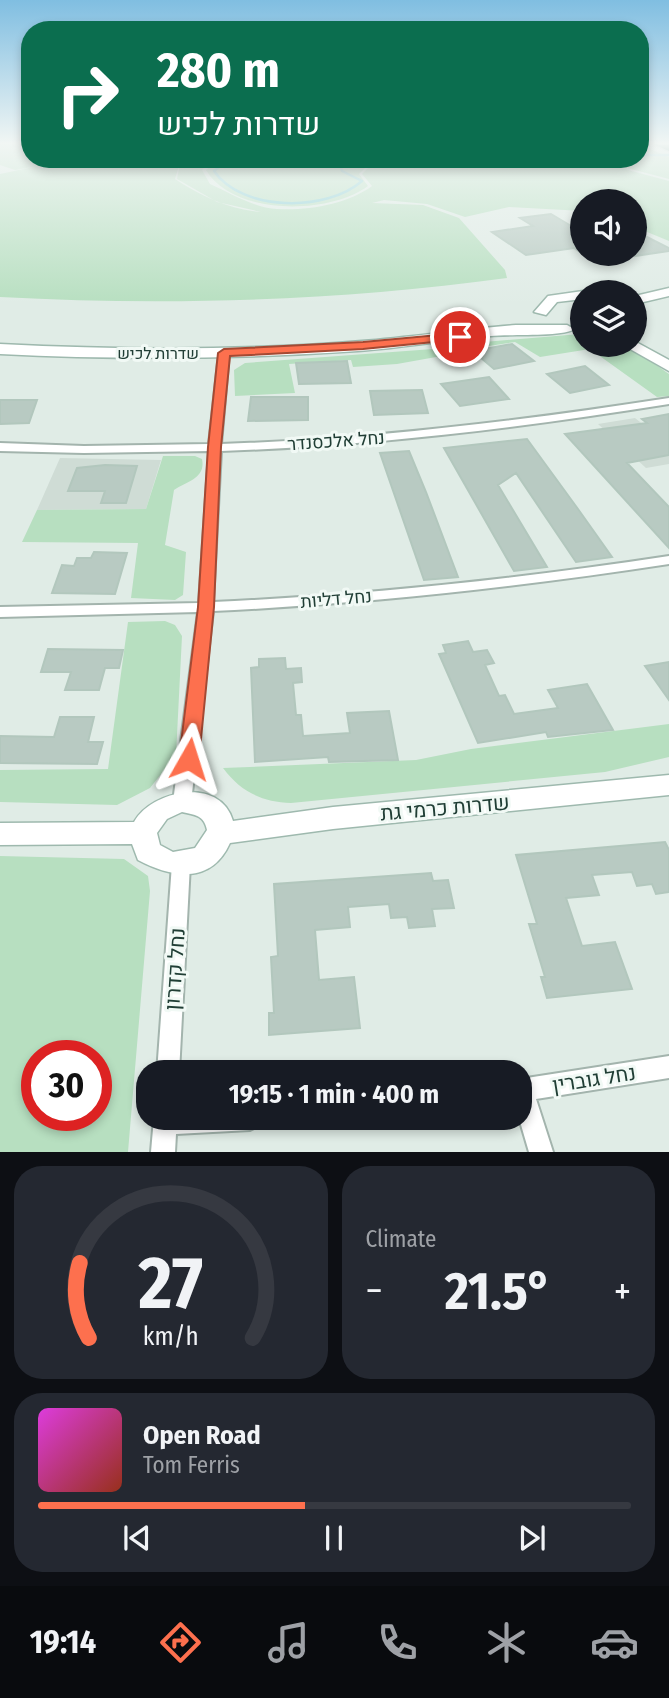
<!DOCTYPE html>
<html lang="en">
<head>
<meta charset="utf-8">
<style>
  :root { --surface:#171b24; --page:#242831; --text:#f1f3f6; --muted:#9ea1a6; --line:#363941; --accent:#fd704e }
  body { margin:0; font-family:"Fira Sans Condensed",Heebo,sans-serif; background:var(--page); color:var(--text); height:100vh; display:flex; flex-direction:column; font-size:26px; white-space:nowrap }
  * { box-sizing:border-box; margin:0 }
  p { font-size:23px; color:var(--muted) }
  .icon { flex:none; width:38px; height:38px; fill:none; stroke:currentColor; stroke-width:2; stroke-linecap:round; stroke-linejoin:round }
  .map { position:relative; height:1152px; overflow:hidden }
  .side { display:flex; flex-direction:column; gap:14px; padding:14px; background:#0d0f14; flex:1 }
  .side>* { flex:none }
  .banner { position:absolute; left:21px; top:21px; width:628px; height:147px; border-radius:28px; box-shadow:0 4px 10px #0003; background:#0b6e4f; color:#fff; overflow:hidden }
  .fabs { position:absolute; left:570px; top:189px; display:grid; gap:14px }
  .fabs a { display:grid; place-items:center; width:77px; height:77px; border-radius:50%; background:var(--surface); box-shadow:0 4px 10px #0003; font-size:35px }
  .speed { position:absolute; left:21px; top:1040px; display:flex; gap:14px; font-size:35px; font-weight:700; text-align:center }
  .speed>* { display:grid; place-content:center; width:91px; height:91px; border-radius:50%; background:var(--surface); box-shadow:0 4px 10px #0003; line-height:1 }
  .speed .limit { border:10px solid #d22; background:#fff; color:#111 }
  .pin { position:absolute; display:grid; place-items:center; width:60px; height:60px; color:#fff; margin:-30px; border:4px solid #fff; border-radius:50%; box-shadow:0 2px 7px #0007 }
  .me { position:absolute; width:77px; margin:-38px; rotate:6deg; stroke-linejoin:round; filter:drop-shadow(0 0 5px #0008) }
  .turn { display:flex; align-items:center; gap:24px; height:147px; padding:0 21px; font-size:32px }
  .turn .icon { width:91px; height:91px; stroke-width:2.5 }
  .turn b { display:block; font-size:49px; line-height:60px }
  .big { font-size:52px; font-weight:700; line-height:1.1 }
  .side .card { flex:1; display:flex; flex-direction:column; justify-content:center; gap:10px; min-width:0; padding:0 24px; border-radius:28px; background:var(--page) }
  .side .dial { align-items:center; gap:0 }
  .dial svg { height:182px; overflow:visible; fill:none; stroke:var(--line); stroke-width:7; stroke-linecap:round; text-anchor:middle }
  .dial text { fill:var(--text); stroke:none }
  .song { display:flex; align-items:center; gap:21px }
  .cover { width:84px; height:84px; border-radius:10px; background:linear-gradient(135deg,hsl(300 70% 55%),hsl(10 70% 35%)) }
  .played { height:7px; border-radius:4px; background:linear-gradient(90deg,var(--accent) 45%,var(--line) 45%) }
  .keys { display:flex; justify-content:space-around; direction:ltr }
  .heat { display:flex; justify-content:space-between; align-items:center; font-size:38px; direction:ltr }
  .side .tiles { flex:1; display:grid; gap:14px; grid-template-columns:1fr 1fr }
  .card:last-child { grid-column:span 2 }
  .trip { position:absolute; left:136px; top:1060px; width:396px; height:70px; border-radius:28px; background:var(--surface); box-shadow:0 4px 10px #0003; font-weight:700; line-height:70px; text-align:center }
  .dock { display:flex; height:112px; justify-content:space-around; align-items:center; background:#090b0e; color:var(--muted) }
  .dock .icon { width:49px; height:49px }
  .dock .current { color:var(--accent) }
  .dock b { font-size:32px; color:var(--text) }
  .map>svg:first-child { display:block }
</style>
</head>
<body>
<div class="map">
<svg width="669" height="1152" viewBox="0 0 669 1152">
  <rect width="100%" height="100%" fill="#e0ece6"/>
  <path fill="#cfdcd5" d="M 635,418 L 669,445 L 669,464 L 646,468 L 598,424 Z
    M 60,458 L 161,460 L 146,509 L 37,510 Z"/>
  <path fill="#b7dfc0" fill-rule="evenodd" d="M 0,144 L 30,144 L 30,159 L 53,159 L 47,163 L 56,159 L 181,159 L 175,179 C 203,197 228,209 261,212 L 217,202 L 177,179 L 180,164 L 184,159 L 213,159 L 202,170 L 210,184 C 230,193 255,208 277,209 C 307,211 348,204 372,186 L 362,174 L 370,166 L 387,161 L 587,159 L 669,181 L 669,241 L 635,227 L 635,201 L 583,201 L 583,211 L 509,207 L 465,217 L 427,204 L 384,200 L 372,203 L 423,205 L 459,218 L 505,270 L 507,278 C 339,301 169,306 0,297 L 0,174 L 33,167 L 15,170 L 0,165 Z
    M 641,145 L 669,157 L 669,179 L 593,159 L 640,159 Z
    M 217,159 L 397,159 L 367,166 L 359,174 L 368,186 C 329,215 233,216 206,170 Z
    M 580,334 L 583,345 C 631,345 630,346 669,374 L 669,396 L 657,397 L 590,349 L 540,357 L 515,342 L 489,346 L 484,342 Z
    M 460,347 L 464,352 L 397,364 L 353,367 L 351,360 L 289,364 L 295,393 L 235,396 L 234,370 L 245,363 Z
    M 163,456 L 195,456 L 202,459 C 206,478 188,481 174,490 L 165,545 L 186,552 L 183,595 L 175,600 L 131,598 L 138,543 L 22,542 L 37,510 L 146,509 Z
    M 165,621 L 175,625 L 182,636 L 176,755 L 150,788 L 117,805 L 0,802 L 0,770 L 108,769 L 128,622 Z
    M 669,724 L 669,757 L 605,772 L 291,803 C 262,802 241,792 223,768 L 416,760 L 471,749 Z
    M 0,856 L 124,859 L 148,876 L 150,891 L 128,1152 L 0,1152 ZM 96,1055 L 96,1115 L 37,1115 L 37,1055 Z"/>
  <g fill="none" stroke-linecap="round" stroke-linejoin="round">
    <path stroke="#84ced6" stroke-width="2.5" d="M 640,155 L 669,155
      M 229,159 L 214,171 C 242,212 327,212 362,181 L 342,171 L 340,164 L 353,159"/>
  </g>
  <path fill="#b8cac2" stroke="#b2c7bd" stroke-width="2" d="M 551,214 L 583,233 L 583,254 L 574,248 L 526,255 L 492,232 L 533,226 L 520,218 Z
    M 635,231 L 669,248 L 669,251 L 635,256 Z
    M 512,344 L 534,361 L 494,369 L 473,351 Z
    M 347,361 L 351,383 L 299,384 L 296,363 Z
    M 585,366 L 609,385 L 570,393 L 547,374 Z
    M 489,377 L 509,399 L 460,406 L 441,384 Z
    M 422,390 L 428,413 L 374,415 L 370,391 Z
    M 251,397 L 308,397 L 308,420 L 248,421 Z
    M 0,400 L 37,400 L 29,423 L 0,424 Z
    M 669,414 L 669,455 L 627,463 L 669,507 L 669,548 L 565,434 L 647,423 L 642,419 Z
    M 527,439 L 578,509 L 612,557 L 576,562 L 516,473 L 498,485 L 547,567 L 514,571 L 444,448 Z
    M 409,451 L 426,492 L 458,577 L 424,580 L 380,453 Z
    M 105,465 L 137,466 L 126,503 L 101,503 L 105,491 L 68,491 L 77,468 Z
    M 94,552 L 127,553 L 115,594 L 52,593 L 62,565 L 74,566 L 77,558 L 91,558 Z
    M 468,641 L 473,652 L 487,650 L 494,663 L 485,665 L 499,696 L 505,695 L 514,714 L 558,708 L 548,690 L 587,684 L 613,730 L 548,737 L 546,732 L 478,743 L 439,654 L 446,653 L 443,645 Z
    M 48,649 L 123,650 L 119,668 L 105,668 L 99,690 L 65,690 L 71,672 L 41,672 Z
    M 285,658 L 286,669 L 301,668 L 302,682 L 293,683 L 296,715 L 301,715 L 303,736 L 350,733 L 347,713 L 389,711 L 398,760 L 329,762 L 328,757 L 255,762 L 251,668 L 259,667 L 259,659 Z
    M 669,662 L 669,700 L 645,666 Z
    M 60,717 L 94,717 L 88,742 L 103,742 L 97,764 L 0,763 L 0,736 L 54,737 Z
    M 665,842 L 669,850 L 669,892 L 656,894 L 652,884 L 637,886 L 632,872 L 592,875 L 599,895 L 566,898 L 582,946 L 615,942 L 632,989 L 547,998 L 541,977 L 545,977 L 529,924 L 537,924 L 516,855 Z
    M 431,873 L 433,881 L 448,880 L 454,908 L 432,909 L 435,926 L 409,928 L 407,917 L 391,918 L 389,904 L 348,907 L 350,927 L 315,930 L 319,980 L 354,977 L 360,1028 L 269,1035 L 269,1013 L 274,1013 L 271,957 L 278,956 L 274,884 Z"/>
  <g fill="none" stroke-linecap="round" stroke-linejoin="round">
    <defs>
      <path id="street" d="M 224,350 L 229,353 L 221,444 C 372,439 521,421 669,398 L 669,404 C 520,428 371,446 221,451 L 213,602 C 366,595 518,579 669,556 L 669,564 C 518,587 366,604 213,611 L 191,802 L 188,807 L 182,809 L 176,807 L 173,802 L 198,612 L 0,617 L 0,607 L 199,603 L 209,451 L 84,453 L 0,451 L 0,443 L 84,446 L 209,444 L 219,353 Z
        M 181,856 L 188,859 L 190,864 L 179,1073 L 157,1073 L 172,864 L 174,859 Z
        M 669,1056 L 669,1078 L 536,1099 L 553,1152 L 529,1152 L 519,1118 L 520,1079 Z
        M 154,1118 L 262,1118 L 258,1126 L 250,1130 L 176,1134 L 175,1152 L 151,1152 Z"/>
      <path id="secondary" d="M 669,288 L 669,296 L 635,304 L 635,296 Z
        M 583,291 L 588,292 L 583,292 L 583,299 L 557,302 L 546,315 L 534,312 L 548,296 Z
        M 635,307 L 640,308 L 645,318 L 640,328 L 635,329 Z
        M 516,325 L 567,325 L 574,329 C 566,337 507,334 491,336 C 446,340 402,348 358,351 C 239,359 119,360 0,354 L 0,344 C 121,350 242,351 362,341 C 413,337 464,329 516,325 Z
        M 636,342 L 669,360 L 669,371 L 623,345 L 635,345 Z
        M 669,775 L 669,795 L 333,829 L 230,843 C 211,885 172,878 138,860 L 132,844 L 0,845 L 0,823 L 134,822 C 152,790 220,776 233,821 L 333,807 ZM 182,812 C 195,815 204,815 207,830 L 195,848 L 173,852 L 160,845 L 157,833 L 167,819 Z"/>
      <path id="highway" d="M 653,144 L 669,145 L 669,151 Z"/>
    </defs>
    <use href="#street" stroke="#a3b4ad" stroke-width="4"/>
    <use href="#secondary" stroke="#9eb9ae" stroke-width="3"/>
    <use href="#highway" stroke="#c1c9c6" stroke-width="3"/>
    <use href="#street" fill="#fff" fill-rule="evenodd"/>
    <use href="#secondary" fill="#fff" fill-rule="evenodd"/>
    <use href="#highway" fill="#296d5b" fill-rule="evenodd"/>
  </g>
  <linearGradient id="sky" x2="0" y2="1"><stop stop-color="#80bee1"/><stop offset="0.47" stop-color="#f1f6f4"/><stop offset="1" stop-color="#f1f6f4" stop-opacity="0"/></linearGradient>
  <rect width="669" height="305" fill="url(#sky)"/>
  <path fill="#fd704e" stroke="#a44933" stroke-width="2" d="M 460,333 L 464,334 L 464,339 L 363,349 L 230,356 L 221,447 L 214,607 L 199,759 L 189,766 L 182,764 L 179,759 L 198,607 L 208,447 L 218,353 L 224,349 L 363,342 Z"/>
  <g text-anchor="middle" stroke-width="6" stroke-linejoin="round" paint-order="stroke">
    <g font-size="16" fill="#203e35" stroke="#f1f9f5">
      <text x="158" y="359">שדרות לכיש</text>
    </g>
    <g font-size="18" fill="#203e35" stroke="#f1f9f5">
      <text transform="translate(336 441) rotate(-4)" y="6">נחל אלכסנדר</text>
      <text transform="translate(336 599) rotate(-5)" y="6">נחל דליות</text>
    </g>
    <g font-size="21" fill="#203e35" stroke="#f1f9f5">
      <text transform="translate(445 808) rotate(-5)" y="7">שדרות כרמי גת</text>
      <text transform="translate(175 969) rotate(-86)" y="7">נחל קדרון</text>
      <text transform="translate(594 1079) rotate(-9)" y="7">נחל גוברין</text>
    </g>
  </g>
</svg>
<div class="fabs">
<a><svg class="icon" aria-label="sound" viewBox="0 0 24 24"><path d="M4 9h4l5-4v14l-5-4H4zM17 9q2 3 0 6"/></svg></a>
<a><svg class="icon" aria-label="layers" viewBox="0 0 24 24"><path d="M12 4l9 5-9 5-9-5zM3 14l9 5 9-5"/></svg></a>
</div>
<div class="speed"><div class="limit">30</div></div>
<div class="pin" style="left:460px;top:337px;background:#d93025"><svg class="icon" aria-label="arrive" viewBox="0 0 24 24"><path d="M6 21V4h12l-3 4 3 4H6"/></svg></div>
<svg class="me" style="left:189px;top:759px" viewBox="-20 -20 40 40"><path d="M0-17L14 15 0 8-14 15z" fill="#fd704e" stroke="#fff" stroke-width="4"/></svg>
<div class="trip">19:15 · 1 min · 400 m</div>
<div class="banner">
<div class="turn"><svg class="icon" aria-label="right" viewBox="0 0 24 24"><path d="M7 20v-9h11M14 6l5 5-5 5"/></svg><div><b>280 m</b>שדרות לכיש</div></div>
</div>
</div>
<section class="side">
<div class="tiles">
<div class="card dial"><svg viewBox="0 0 100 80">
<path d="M14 69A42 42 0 1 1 86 69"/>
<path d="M14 69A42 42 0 0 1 10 36" stroke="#fd704e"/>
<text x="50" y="56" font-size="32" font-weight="700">27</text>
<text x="50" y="72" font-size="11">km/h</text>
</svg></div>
<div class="card"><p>Climate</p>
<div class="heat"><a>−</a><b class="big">21.5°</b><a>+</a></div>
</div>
<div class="card">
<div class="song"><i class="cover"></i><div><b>Open Road</b><p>Tom Ferris</p></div></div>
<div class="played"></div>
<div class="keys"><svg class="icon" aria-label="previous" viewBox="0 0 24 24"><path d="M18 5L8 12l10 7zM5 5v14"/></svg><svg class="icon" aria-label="pause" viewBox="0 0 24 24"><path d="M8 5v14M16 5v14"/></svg><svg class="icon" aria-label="next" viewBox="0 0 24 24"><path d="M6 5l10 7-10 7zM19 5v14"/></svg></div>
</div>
</div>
</section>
<nav class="dock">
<b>19:14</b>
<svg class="icon current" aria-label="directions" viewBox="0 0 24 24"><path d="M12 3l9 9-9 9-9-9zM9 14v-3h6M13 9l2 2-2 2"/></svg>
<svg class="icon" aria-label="music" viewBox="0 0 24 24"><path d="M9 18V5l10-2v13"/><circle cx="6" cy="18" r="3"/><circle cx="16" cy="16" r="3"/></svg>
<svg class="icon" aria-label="phone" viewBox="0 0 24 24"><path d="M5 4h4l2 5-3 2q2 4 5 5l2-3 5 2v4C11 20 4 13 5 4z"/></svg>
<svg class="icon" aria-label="climate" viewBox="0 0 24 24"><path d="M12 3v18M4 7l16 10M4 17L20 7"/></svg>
<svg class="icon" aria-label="car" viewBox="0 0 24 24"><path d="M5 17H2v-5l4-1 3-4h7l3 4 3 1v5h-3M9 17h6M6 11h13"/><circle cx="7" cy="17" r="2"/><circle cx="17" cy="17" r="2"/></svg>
</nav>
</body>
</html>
